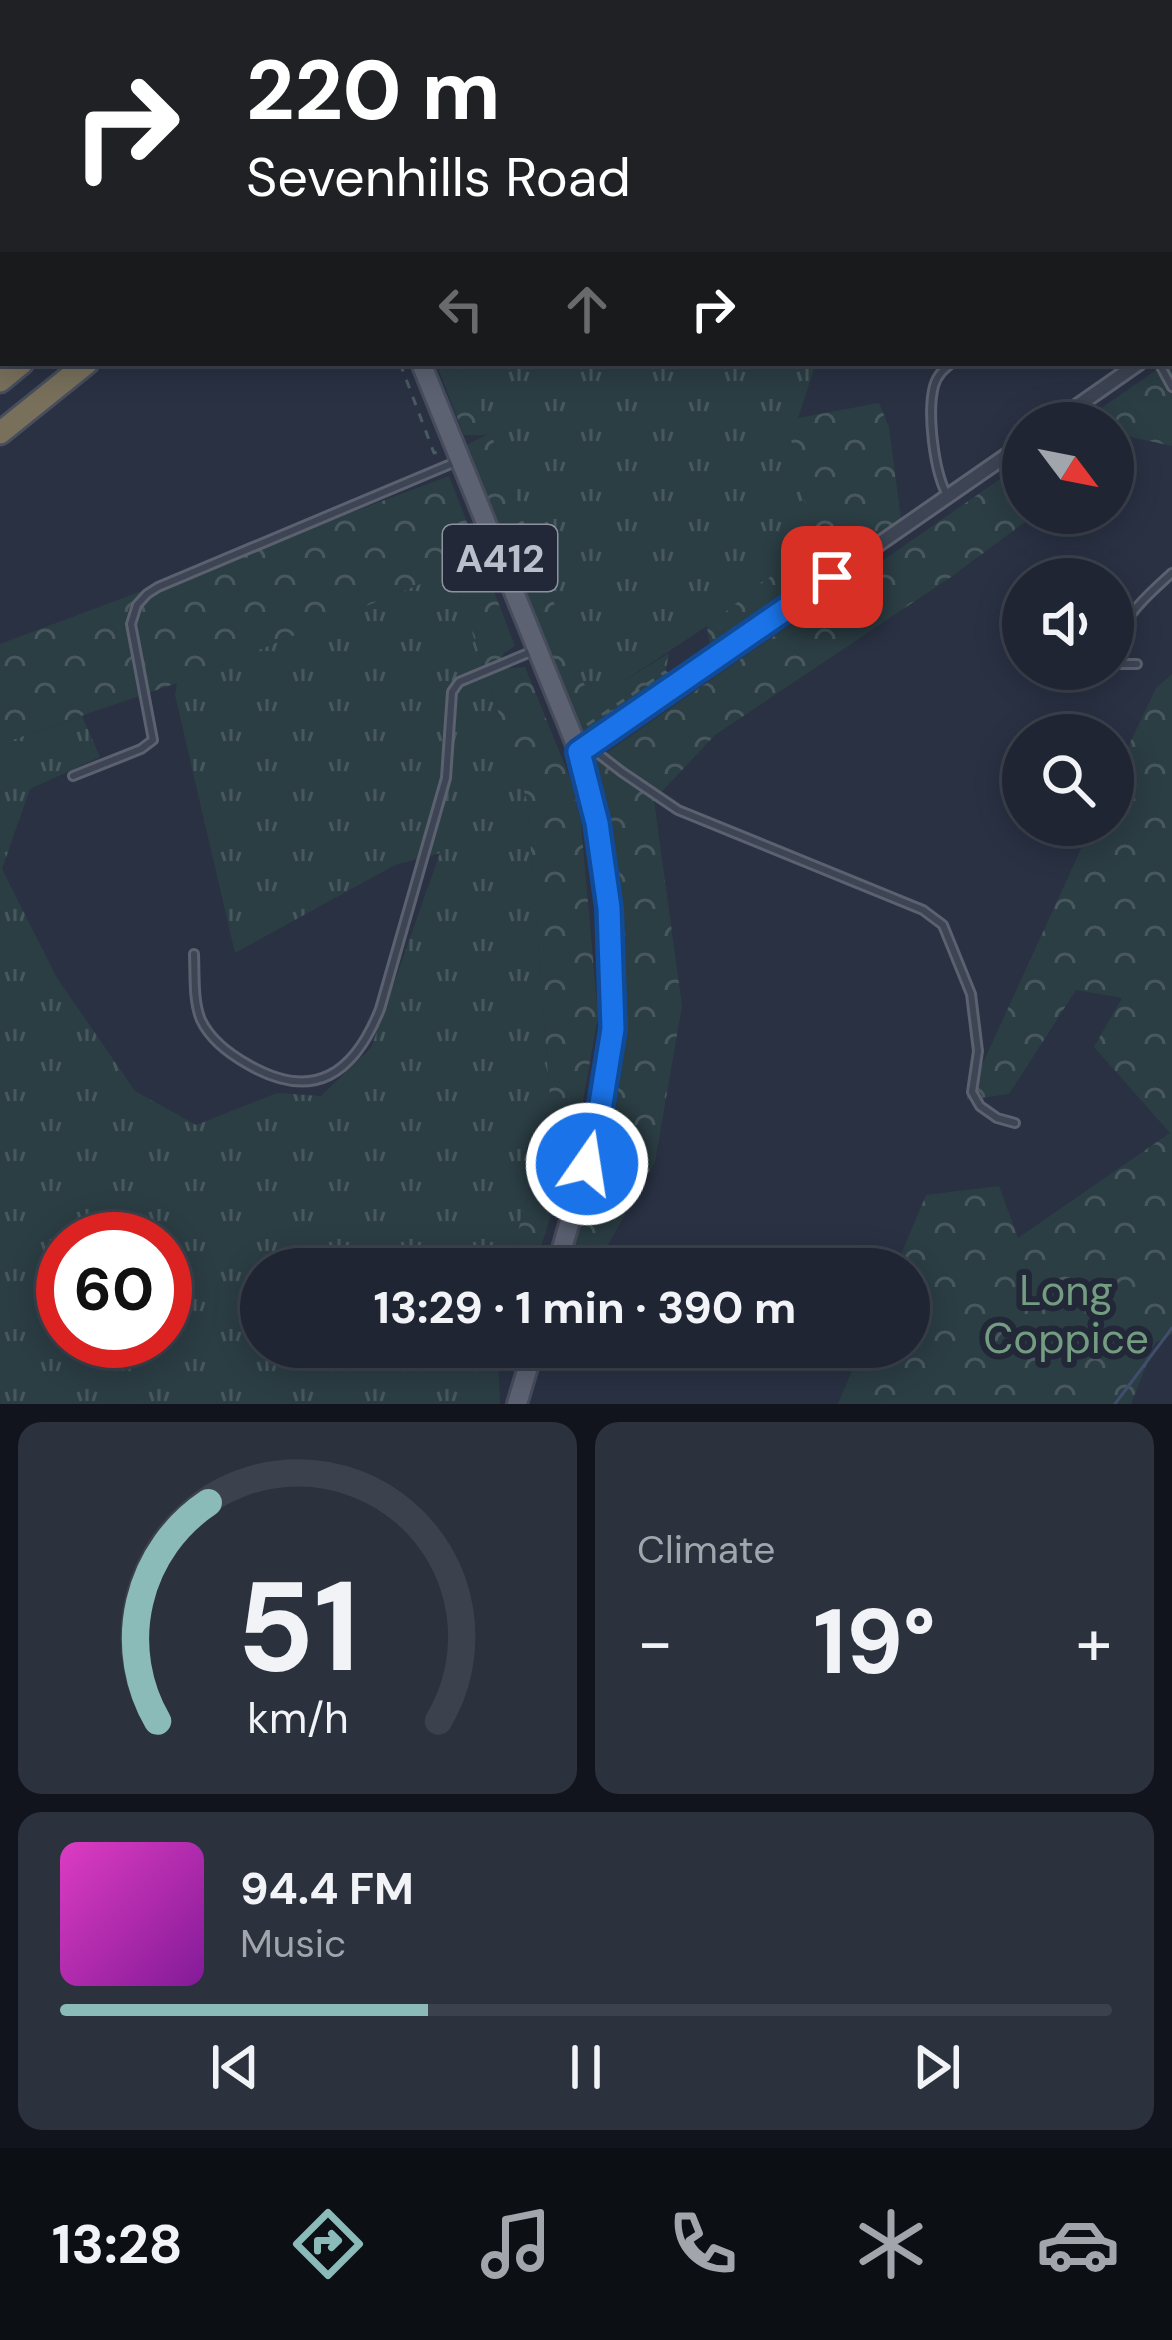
<!DOCTYPE html>
<html lang="en">
<head>
<meta charset="utf-8">
<style>
  :root { --surface:#1f2532; --page:#2c313e; --text:#f1f3f6; --muted:#a1a5ac; --line:#3c424d; --accent:#8bbbb9 }
  body { margin:0; font-family:"DM Sans",sans-serif; background:var(--page); color:var(--text); height:100vh; display:flex; flex-direction:column; font-size:45px; white-space:nowrap }
  * { box-sizing:border-box; margin:0 }
  p { font-size:39px; color:var(--muted) }
  .icon { flex:none; width:66px; height:66px; fill:none; stroke:currentColor; stroke-width:2; stroke-linecap:round; stroke-linejoin:round }
  .map { position:relative; height:1404px; overflow:hidden }
  .details { display:flex; flex-direction:column; gap:18px; padding:18px; background:#11141c; flex:1 }
  .details>* { flex:none }
  .top-card { position:absolute; left:0px; top:0px; width:1173px; height:366px; box-shadow:0 6px 30px #0003,0 0 0 3px var(--line); background:#202124; color:#fff; overflow:hidden }
  .needle { width:78px; rotate:122deg }
  .tools { position:absolute; left:1002px; top:402px; display:grid; gap:24px }
  .tools a { display:grid; place-items:center; width:132px; height:132px; border-radius:50%; background:var(--surface); box-shadow:0 6px 30px #0003,0 0 0 3px var(--line); font-size:60px }
  .speed { position:absolute; left:36px; top:1212px; display:flex; gap:24px; font-size:60px; font-weight:700; text-align:center }
  .speed>* { display:grid; place-content:center; width:156px; height:156px; border-radius:50%; background:var(--surface); box-shadow:0 6px 30px #0003,0 0 0 3px var(--line); line-height:1 }
  .speed .limit { border:18px solid #d22; background:#fff; color:#111 }
  .pin { position:absolute; display:grid; place-items:center; width:102px; height:102px; color:#fff; margin:-51px; border-radius:24px; box-shadow:0 6px 18px #0006 }
  .me { position:absolute; width:132px; margin:-66px; rotate:13deg; stroke-linejoin:round; filter:drop-shadow(0 0 9px #0008) }
  .turn { display:flex; align-items:center; gap:42px; height:252px; padding:0 48px; font-size:54px }
  .turn .icon { width:156px; height:156px; stroke-width:2.5 }
  .turn b { display:block; font-size:84px; line-height:102px }
  .lanes { display:flex; align-items:center; height:114px; padding:0 48px; background:#0003; justify-content:center; gap:60px; direction:ltr }
  .lanes .off { opacity:.35 }
  .big { font-size:90px; font-weight:700; line-height:1.1 }
  .details .card { flex:1; display:flex; flex-direction:column; justify-content:center; gap:18px; min-width:0; padding:0 42px; border-radius:24px; background:var(--page) }
  .details .dial { align-items:center; gap:0 }
  .dial svg { height:312px; overflow:visible; fill:none; stroke:var(--line); stroke-width:7; stroke-linecap:round; text-anchor:middle }
  .dial text { fill:var(--text); stroke:none }
  .song { display:flex; align-items:center; gap:36px }
  .cover { width:144px; height:144px; border-radius:18px; background:linear-gradient(135deg,hsl(310 70% 55%),hsl(290 70% 35%)) }
  .played { height:12px; border-radius:6px; background:linear-gradient(90deg,var(--accent) 35%,var(--line) 35%) }
  .keys { display:flex; justify-content:space-around; direction:ltr }
  .heat { display:flex; justify-content:space-between; align-items:center; font-size:66px; direction:ltr }
  .details .tiles { flex:1; display:grid; gap:18px; grid-template-columns:1fr 1fr }
  .card:last-child { grid-column:span 2 }
  .trip { position:absolute; left:240px; top:1248px; width:690px; height:120px; border-radius:60px; background:var(--surface); box-shadow:0 6px 30px #0003,0 0 0 3px var(--line); font-weight:700; line-height:120px; text-align:center }
  .tab-bar { display:flex; height:192px; justify-content:space-around; align-items:center; background:#0c0f14; color:var(--muted) }
  .tab-bar .icon { width:84px; height:84px }
  .tab-bar .active { color:var(--accent) }
  .tab-bar b { font-size:54px; color:var(--text) }
  .map>svg:first-child { display:block }
</style>
</head>
<body>
<div class="map">
<svg width="1172" height="1404" viewBox="0 0 1172 1404">
  <defs>
    <pattern id="grass-tufts" width="24" height="20" patternUnits="userSpaceOnUse" patternTransform="scale(3)"><rect width="24" height="20" fill="#2b3e44"/><path d="M3 7l-1-3M5 7V3M7 7l1-3M15 17l-1-3M17 17v-4M19 17l1-3" fill="none" stroke="#48585e"/></pattern>
    <pattern id="forest-crowns" width="20" height="18" patternUnits="userSpaceOnUse" patternTransform="scale(3)"><rect width="20" height="18" fill="#2b3e44"/><path d="M2 6a3 3 0 1 1 6 0M12 15a3 3 0 1 1 6 0" fill="none" stroke="#48585e"/></pattern>
  </defs>
  <rect width="100%" height="100%" fill="#293143"/>
  <path fill="url(#grass-tufts)" fill-rule="evenodd" d="M 0,0 L 263,0 L 264,3 L 3,3 L 3,275 L 0,278 Z
    M 460,363 L 816,363 L 798,418 L 789,430 L 815,543 L 707,626 L 591,703 L 491,434 Z
    M 452,571 L 527,800 L 550,1098 L 509,1269 L 261,1269 L 261,1347 L 490,1347 L 476,1404 L 0,1404 L 0,744 L 82,716 L 100,757 L 30,789 L 2,869 L 57,978 L 135,1091 L 196,1125 L 277,1093 L 321,1096 L 371,1048 L 440,853 L 395,865 L 235,953 L 175,695 L 177,683 ZM 63,1239 L 165,1239 L 165,1341 L 63,1341 Z"/>
  <path fill="url(#forest-crowns)" d="M 1172,359 L 1172,446 L 1113,433 L 1113,423 L 1080,423 Z
    M 436,363 L 460,363 L 491,434 L 591,702 L 669,653 L 663,684 L 580,734 L 466,445 L 487,435 L 464,435 Z
    M 879,403 L 889,427 L 901,519 L 711,654 L 707,626 L 814,543 L 789,430 L 798,418 Z
    M 1023,463 L 1023,513 L 1037,513 L 951,577 L 715,735 L 654,800 L 682,1006 L 655,1162 L 594,1269 L 566,1269 L 602,1145 L 621,1037 L 623,994 L 614,896 L 593,762 Z
    M 449,476 L 515,646 L 504,653 L 496,669 L 525,667 L 570,778 L 581,823 L 598,1016 L 578,1129 L 534,1269 L 509,1269 L 550,1098 L 527,800 L 452,571 L 177,683 L 0,744 L 0,644 Z
    M 1172,674 L 1172,1334 L 1155,1343 L 1131,1404 L 838,1404 L 862,1347 L 909,1347 L 909,1269 L 895,1269 L 926,1195 L 999,1186 L 1018,1238 L 1170,1133 L 1094,1047 L 1122,998 L 1076,990 L 1009,1094 L 966,1100 L 1092,825 L 1113,825 L 1113,779 L 1156,688 Z
    M 490,1347 L 503,1347 L 498,1358 L 500,1404 L 476,1404 Z"/>
  <g fill="none" stroke-linecap="round" stroke-linejoin="round">
    <path stroke="#404d6b" stroke-width="3" d="M 1115,1404 L 1172,1328"/>
    <defs>
      <path id="service" d="M 1170,206 L 1172,209
        M 1159,363 L 1172,387
        M 946,493 C 934,469 927,413 934,386 C 937,375 944,369 952,363
        M 1137,664 L 1121,664 C 1109,625 1146,597 1172,573
        M 591,748 L 622,772 L 678,810 L 923,910 L 943,925 L 971,994 L 978,1051 L 972,1092 L 980,1106 L 997,1118 L 1015,1123
        M 73,776 L 141,749 L 153,740 L 131,624 L 137,605 L 147,594 L 158,587 L 458,461
        M 194,954 C 195,975 193,1001 201,1020 C 210,1039 231,1055 249,1065 C 314,1102 354,1074 380,1009 L 446,778 L 452,692 L 459,682 L 533,651"/>
      <path id="minor" d="M 1170,341 L 1172,340
        M 1053,423 L 1139,363
        M 579,752 L 1023,444"/>
      <path id="primary" d="M 275,0 L 276,3
        M 421,363 L 579,752 L 597,823 L 609,908 L 613,1029 L 597,1128 L 556,1269
        M 517,1404 L 534,1347"/>
      <path id="motorway" d="M 543,3 L 548,0
        M 623,3 L 629,0
        M 665,3 L 671,0
        M 0,381 L 22,363
        M 0,433 L 87,363"/>
    </defs>
    <use href="#service" stroke="#5c6170" stroke-width="12"/>
    <use href="#minor" stroke="#5c6170" stroke-width="18"/>
    <use href="#primary" stroke="#474c5c" stroke-width="24"/>
    <use href="#motorway" stroke="#484e5d" stroke-width="27"/>
    <path stroke="#495b60" stroke-width="3" stroke-dasharray="9 9" stroke-linecap="butt" d="M 340,0 L 353,3
      M 377,3 L 382,0
      M 0,281 L 3,279
      M 400,363 L 434,453 L 443,450
      M 587,725 L 665,672 L 668,674"/>
    <use href="#service" stroke="#3d4453" stroke-width="6"/>
    <use href="#minor" stroke="#3d4453" stroke-width="12"/>
    <use href="#primary" stroke="#5c6272" stroke-width="18"/>
    <use href="#motorway" stroke="#78705b" stroke-width="21"/>
  </g>
  <g fill="none" stroke-linecap="round" stroke-linejoin="round">
    <defs>
      <path id="route" d="M 587,1164 L 597,1129 L 613,1029 L 609,908 L 597,823 L 579,752 L 832,577"/>
    </defs>
    <use href="#route" stroke="#114b97" stroke-width="30"/>
    <use href="#route" stroke="#1a73e8" stroke-width="21"/>
  </g>
  <g text-anchor="middle" stroke-width="12" stroke-linejoin="round" paint-order="stroke">
    <rect fill="#222838" stroke="#8d92a0" stroke-width="3" x="443" y="525" width="114" height="66" rx="9"/>
    <g font-size="39" font-weight="bold" fill="#bbbfcc">
      <text x="500" y="572">A412</text>
    </g>
    <g font-size="42" fill="#739c81" stroke="#222838">
      <text x="1066" y="1305">Long<tspan x="1066" dy="48">Coppice</tspan></text>
    </g>
  </g>
</svg>
<div class="tools">
<a><svg class="needle" viewBox="-14 -14 28 28"><path d="M0-13l5 13h-10z" fill="#e53935"/><path d="M0 13l5-13h-10z" fill="#a1a5ac"/></svg></a>
<a><svg class="icon" aria-label="sound" viewBox="0 0 24 24"><path d="M4 9h4l5-4v14l-5-4H4zM17 9q2 3 0 6"/></svg></a>
<a><svg class="icon" aria-label="search" viewBox="0 0 24 24"><circle cx="10" cy="10" r="6"/><path d="M15 15l6 6"/></svg></a>
</div>
<div class="speed"><div class="limit">60</div></div>
<div class="pin" style="left:832px;top:577px;background:#d93025"><svg class="icon" aria-label="arrive" viewBox="0 0 24 24"><path d="M6 21V4h12l-3 4 3 4H6"/></svg></div>
<svg class="me" style="left:587px;top:1164px" viewBox="-20 -20 40 40"><circle r="17" fill="#1a73e8" stroke="#fff" stroke-width="3"/><path d="M0-11L8 9 0 5-8 9z" fill="#fff"/></svg>
<div class="trip">13:29 · 1 min · 390 m</div>
<div class="top-card">
<div class="turn"><svg class="icon" aria-label="right" viewBox="0 0 24 24"><path d="M7 20v-9h11M14 6l5 5-5 5"/></svg><div><b>220 m</b>Sevenhills Road</div></div>
<div class="lanes"><svg class="icon off" aria-label="left" viewBox="0 0 24 24"><path d="M17 20v-9H6M10 6l-5 5 5 5"/></svg><svg class="icon off" aria-label="ahead" viewBox="0 0 24 24"><path d="M12 20V5M6 11l6-6 6 6"/></svg><svg class="icon" aria-label="right" viewBox="0 0 24 24"><path d="M7 20v-9h11M14 6l5 5-5 5"/></svg></div>
</div>
</div>
<section class="details">
<div class="tiles">
<div class="card dial"><svg viewBox="0 0 100 80">
<path d="M14 69A42 42 0 1 1 86 69"/>
<path d="M14 69A42 42 0 0 1 27 13" stroke="#8bbbb9"/>
<text x="50" y="56" font-size="32" font-weight="700">51</text>
<text x="50" y="72" font-size="11">km/h</text>
</svg></div>
<div class="card"><p>Climate</p>
<div class="heat"><a>−</a><b class="big">19°</b><a>+</a></div>
</div>
<div class="card">
<div class="song"><i class="cover"></i><div><b>94.4 FM</b><p>Music</p></div></div>
<div class="played"></div>
<div class="keys"><svg class="icon" aria-label="previous" viewBox="0 0 24 24"><path d="M18 5L8 12l10 7zM5 5v14"/></svg><svg class="icon" aria-label="pause" viewBox="0 0 24 24"><path d="M8 5v14M16 5v14"/></svg><svg class="icon" aria-label="next" viewBox="0 0 24 24"><path d="M6 5l10 7-10 7zM19 5v14"/></svg></div>
</div>
</div>
</section>
<nav class="tab-bar">
<b>13:28</b>
<svg class="icon active" aria-label="directions" viewBox="0 0 24 24"><path d="M12 3l9 9-9 9-9-9zM9 14v-3h6M13 9l2 2-2 2"/></svg>
<svg class="icon" aria-label="music" viewBox="0 0 24 24"><path d="M9 18V5l10-2v13"/><circle cx="6" cy="18" r="3"/><circle cx="16" cy="16" r="3"/></svg>
<svg class="icon" aria-label="phone" viewBox="0 0 24 24"><path d="M5 4h4l2 5-3 2q2 4 5 5l2-3 5 2v4C11 20 4 13 5 4z"/></svg>
<svg class="icon" aria-label="climate" viewBox="0 0 24 24"><path d="M12 3v18M4 7l16 10M4 17L20 7"/></svg>
<svg class="icon" aria-label="car" viewBox="0 0 24 24"><path d="M5 17H2v-5l4-1 3-4h7l3 4 3 1v5h-3M9 17h6M6 11h13"/><circle cx="7" cy="17" r="2"/><circle cx="17" cy="17" r="2"/></svg>
</nav>
</body>
</html>
